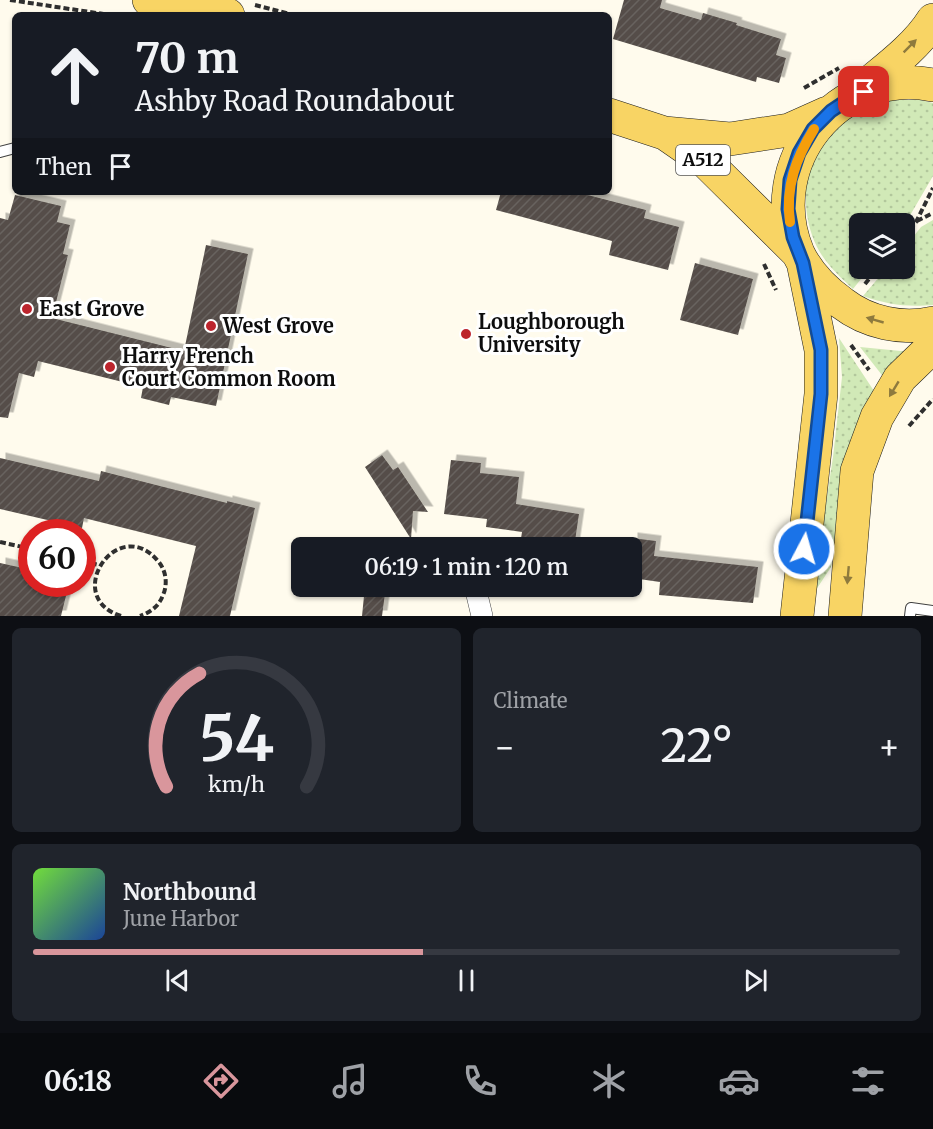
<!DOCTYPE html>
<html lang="en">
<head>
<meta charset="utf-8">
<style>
  :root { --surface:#171b24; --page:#20242c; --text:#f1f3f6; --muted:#9ea1a6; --line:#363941; --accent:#d9969c }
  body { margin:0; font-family:Merriweather,serif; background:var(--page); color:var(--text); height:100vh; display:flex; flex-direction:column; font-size:22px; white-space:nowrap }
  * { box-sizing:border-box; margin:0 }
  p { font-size:20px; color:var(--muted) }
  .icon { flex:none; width:33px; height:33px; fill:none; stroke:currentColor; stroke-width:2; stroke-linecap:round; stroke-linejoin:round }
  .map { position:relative; height:616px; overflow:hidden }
  .details { display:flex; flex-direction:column; gap:12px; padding:12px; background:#0d0f14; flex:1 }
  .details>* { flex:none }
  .banner { position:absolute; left:12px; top:12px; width:600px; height:183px; border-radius:9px; box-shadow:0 2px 4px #0004; background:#171b24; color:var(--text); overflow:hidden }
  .fabs { position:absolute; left:849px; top:213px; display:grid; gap:12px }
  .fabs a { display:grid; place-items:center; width:66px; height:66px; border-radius:9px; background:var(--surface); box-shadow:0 2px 4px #0004; font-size:30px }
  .speed { position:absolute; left:18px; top:519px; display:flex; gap:12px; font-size:30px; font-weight:700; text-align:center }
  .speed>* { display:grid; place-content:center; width:78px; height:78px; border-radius:50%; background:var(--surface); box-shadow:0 2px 4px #0004; line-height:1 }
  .speed .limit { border:9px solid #d22; background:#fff; color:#111 }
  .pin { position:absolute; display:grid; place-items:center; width:51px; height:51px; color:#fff; margin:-26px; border-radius:12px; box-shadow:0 3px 9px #0006 }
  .me { position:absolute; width:66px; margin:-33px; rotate:6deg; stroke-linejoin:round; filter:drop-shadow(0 0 4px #0008) }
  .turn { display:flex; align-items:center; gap:21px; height:126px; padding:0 24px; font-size:27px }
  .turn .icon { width:78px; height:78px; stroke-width:2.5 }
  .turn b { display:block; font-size:42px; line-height:51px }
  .then { display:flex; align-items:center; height:57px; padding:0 24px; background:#0003; gap:12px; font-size:22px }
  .big { font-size:45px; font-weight:600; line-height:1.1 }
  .details .widget { flex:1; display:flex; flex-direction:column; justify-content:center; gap:9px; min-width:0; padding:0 21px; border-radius:9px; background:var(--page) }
  .details .dial { align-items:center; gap:0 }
  .dial svg { height:156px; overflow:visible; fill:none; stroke:var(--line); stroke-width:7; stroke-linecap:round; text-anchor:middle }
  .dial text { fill:var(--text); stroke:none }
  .song { display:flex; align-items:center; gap:18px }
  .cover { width:72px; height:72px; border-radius:9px; background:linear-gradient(135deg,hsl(100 70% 55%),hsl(220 70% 35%)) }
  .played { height:6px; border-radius:3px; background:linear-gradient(90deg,var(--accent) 45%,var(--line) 45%) }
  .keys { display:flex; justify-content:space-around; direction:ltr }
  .heat { display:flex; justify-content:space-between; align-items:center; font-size:33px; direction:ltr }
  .details .tiles { flex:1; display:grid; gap:12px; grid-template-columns:1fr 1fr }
  .widget:last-child { grid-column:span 2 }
  .trip { position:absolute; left:291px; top:537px; width:351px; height:60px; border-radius:9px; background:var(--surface); box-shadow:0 2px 4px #0004; font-weight:600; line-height:60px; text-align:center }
  .tab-bar { display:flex; height:96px; justify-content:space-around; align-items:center; background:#090b0e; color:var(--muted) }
  .tab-bar .icon { width:42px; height:42px }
  .tab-bar .selected { color:var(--accent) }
  .tab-bar b { font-size:27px; color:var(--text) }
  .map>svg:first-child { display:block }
</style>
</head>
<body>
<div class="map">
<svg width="933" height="616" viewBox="0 0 933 616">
  <defs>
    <pattern id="grass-dots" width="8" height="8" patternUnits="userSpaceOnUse" patternTransform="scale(1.5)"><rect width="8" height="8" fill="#d1e9b7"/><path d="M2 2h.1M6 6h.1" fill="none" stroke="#b2c79c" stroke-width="1.8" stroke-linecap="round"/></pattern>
    <pattern id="building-hatch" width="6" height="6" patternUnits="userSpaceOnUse" patternTransform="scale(1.5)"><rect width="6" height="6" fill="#554e49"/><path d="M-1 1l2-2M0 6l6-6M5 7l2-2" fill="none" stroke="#68635f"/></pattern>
    <filter id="shadow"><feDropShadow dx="5.5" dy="-5.5" stdDeviation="0" flood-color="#0004"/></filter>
  </defs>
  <rect width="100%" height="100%" fill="#fffbed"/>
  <path fill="url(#grass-dots)" d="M 887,100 L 921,100 L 933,103 L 933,176 L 905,224 L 860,224 L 860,268 L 869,269 L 853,289 C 840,277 825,263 817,247 C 798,208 803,158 833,126 C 847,111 869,106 887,100 Z
    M 933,220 L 933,305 C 906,307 889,305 863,296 L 886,269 L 904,268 L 905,247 L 921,227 Z
    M 839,338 L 876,394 L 848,460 L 831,567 L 812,596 L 833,457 L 842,377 Z
    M 860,347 L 911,352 L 885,379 Z"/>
  <path fill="url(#building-hatch)" filter="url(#shadow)" d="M 624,0 L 662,0 L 660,8 L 701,20 L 703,13 L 737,23 L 736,25 L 781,39 L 776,55 L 786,58 L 779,83 L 757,77 L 756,82 L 613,39 Z
    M 501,192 L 576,192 L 646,210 L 644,218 L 679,227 L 668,270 L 609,255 L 612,241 L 496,210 Z
    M 15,195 L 61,206 L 57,222 L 70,225 L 63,254 L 68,255 L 52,318 L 184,351 L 206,245 L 248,254 L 216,406 L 171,397 L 169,405 L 141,398 L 143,387 L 38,361 L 34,377 L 19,373 L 8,418 L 0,417 L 0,218 L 8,220 Z
    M 695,263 L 753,279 L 738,335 L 680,320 Z
    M 382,455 L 393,470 L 398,467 L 428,512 L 413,511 L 411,539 L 365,467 Z
    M 0,458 L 99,481 L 101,471 L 227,503 L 227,501 L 255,508 L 230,616 L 179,616 L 196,546 L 84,518 L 82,528 L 0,509 Z
    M 451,460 L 481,463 L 480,473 L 519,477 L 516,504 L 579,514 L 574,548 L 535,548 L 520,545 L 522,532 L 486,527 L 487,519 L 444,514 Z
    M 632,538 L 656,541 L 654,556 L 758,567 L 753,603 L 659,595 L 660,582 L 632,578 Z
    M 0,563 L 32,570 L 32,584 L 69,584 L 61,616 L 0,616 Z
    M 365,586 L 386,586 L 382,616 L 362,616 Z"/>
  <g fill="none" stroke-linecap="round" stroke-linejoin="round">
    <defs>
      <path id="service" d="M 0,152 L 15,148
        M 910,616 L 911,608 L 933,611"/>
      <path id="minor" d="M 477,595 L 482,616"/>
      <path id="primary" d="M 149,0 L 228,15
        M 933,85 C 838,66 760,163 798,253 C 808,274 824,290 842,303 C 868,323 902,330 933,323
        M 863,88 C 887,68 916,47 933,20
        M 609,115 L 664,133 L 730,139 L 789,130 L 827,113
        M 666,134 L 705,161 L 798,253
        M 797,616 L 821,394 L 821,350 L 804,267
        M 845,616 L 857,471 L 877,417 L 900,378 L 933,346"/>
    </defs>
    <use href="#service" stroke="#404040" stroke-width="12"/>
    <use href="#minor" stroke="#404040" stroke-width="22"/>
    <use href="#primary" stroke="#1e1e1e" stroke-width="34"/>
    <path stroke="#2f2f2f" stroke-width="4" stroke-dasharray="6 3" stroke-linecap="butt" d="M 10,0 L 110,15
      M 255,5 L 294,15
      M 804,88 L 839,68
      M 917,221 L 933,213
      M 904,236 L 916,222 L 933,188
      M 764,264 L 776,290
      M 865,284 L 878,268
      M 851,345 L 869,370
      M 909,426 L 933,399
      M 0,542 L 32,549
      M 82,561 L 99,565
      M 121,616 C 61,597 118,513 158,561 C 166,570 168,584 163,595 C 159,606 151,612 140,616"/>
    <use href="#service" stroke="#fff" stroke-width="10"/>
    <use href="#minor" stroke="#fff" stroke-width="21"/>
    <use href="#primary" stroke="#f8d464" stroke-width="33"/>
  </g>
  <defs><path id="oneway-solid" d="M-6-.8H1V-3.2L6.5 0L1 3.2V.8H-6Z" transform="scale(1.5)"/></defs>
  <g fill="#8e7a3d">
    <use href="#oneway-solid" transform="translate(910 46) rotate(-45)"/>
    <use href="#oneway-solid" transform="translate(875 320) rotate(-164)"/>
    <use href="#oneway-solid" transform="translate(894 389) rotate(121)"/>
    <use href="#oneway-solid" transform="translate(848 575) rotate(95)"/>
  </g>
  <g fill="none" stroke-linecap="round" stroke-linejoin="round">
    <defs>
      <path id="route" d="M 804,549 L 821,394 L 821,350 L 803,263 L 793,237 L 788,209 L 790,180 L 799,153 L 813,129 L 831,111 L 852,97 L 864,92"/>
    </defs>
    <use href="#route" stroke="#114b97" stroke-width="15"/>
    <use href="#route" stroke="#1a73e8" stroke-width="10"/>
    <path stroke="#f59e0b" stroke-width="10" d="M 790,222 C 785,187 796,158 814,129"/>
  </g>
  <g fill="#bc252d" stroke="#fff" stroke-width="2">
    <circle cx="27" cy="309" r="6"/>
    <circle cx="211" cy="326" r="6"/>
    <circle cx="466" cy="334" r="6"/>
    <circle cx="110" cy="367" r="6"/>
  </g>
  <g text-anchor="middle" stroke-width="6" stroke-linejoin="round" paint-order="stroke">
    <rect fill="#fff" stroke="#565656" stroke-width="1.5" x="676" y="145" width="54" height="30" rx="4.5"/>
    <g font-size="18" font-weight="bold" fill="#0d0d0d">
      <text x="703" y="166">A512</text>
    </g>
    <g font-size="20" font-weight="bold" fill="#0d0d0d" stroke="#fff" text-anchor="start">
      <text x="39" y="316">East Grove</text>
      <text x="478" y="329">Loughborough<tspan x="478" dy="23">University</tspan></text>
      <text x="223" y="333">West Grove</text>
      <text x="122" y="363">Harry French<tspan x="122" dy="23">Court Common Room</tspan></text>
    </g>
  </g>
</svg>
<div class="fabs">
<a><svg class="icon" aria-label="layers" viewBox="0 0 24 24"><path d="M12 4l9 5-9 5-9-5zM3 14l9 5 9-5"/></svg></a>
</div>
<div class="speed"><div class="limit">60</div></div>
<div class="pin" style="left:864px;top:92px;background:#d93025"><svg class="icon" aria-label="arrive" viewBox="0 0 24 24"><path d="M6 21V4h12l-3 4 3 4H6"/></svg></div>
<svg class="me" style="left:804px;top:549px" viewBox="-20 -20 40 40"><circle r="17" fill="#1a73e8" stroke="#fff" stroke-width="3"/><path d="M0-11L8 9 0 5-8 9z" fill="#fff"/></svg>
<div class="trip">06:19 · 1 min · 120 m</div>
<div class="banner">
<div class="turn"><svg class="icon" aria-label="ahead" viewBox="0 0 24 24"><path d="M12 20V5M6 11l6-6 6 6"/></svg><div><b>70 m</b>Ashby Road Roundabout</div></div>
<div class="then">Then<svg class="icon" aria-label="arrive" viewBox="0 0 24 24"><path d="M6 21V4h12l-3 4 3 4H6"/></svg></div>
</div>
</div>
<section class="details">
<div class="tiles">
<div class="widget dial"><svg viewBox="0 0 100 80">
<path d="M14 69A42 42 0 1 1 86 69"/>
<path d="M14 69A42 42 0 0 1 31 11" stroke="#d9969c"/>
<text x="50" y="56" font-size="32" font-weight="700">54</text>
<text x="50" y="72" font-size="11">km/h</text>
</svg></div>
<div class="widget"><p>Climate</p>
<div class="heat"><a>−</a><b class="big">22°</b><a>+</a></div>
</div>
<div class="widget">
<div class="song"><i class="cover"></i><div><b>Northbound</b><p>June Harbor</p></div></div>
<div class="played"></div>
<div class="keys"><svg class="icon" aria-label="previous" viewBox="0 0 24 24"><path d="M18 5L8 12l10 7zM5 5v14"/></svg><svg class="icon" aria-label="pause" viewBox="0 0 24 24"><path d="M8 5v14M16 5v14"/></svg><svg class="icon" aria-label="next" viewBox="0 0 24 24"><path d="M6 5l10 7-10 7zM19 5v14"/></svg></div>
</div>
</div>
</section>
<nav class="tab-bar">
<b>06:18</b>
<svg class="icon selected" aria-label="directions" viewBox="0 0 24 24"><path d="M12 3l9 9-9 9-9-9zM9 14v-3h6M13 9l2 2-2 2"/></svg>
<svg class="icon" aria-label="music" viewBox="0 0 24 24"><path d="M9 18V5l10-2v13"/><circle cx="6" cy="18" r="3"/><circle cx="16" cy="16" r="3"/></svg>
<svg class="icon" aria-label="phone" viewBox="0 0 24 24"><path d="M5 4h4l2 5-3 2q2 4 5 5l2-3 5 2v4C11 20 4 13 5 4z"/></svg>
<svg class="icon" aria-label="climate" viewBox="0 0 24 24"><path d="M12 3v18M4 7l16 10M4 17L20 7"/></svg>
<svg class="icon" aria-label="car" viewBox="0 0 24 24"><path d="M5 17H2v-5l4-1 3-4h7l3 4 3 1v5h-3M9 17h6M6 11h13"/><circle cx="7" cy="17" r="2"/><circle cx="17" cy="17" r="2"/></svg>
<svg class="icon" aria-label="filters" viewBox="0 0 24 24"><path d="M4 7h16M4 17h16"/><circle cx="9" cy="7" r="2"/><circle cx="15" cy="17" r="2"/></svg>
</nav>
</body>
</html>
